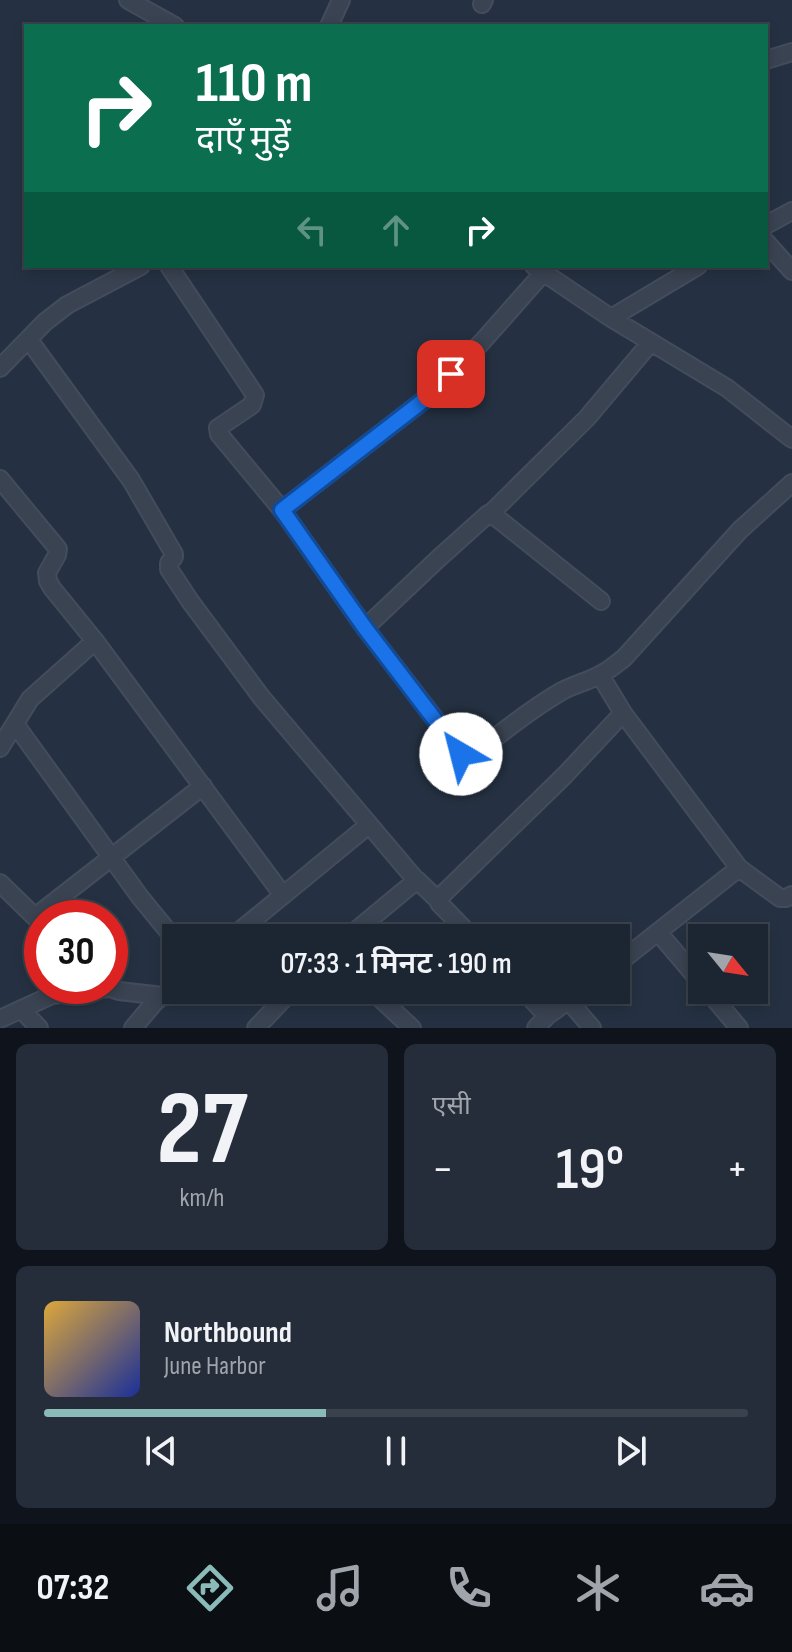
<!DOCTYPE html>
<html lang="hi">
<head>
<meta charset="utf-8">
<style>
  :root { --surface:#1c2532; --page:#252d3a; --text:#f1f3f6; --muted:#a0a5ac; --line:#3a424d; --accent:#8bbbb9 }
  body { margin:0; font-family:"Sofia Sans Condensed","Noto Sans Devanagari",sans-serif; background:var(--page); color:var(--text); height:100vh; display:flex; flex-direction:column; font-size:30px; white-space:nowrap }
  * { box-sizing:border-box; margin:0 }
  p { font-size:26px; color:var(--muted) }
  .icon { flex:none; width:44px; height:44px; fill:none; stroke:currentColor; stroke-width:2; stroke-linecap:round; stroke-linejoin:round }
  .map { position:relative; height:1028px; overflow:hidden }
  .sheet { display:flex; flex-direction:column; gap:16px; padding:16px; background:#0f141c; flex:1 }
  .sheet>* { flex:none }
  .hud { position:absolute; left:24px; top:24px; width:744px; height:244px; border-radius:0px; box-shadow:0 4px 12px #0003,0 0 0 2px var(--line); background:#0b6e4f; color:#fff; overflow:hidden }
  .needle { width:52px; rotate:120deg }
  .fabs { position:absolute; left:688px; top:924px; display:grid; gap:16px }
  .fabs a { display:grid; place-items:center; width:80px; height:80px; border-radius:0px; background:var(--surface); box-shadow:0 4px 12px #0003,0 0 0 2px var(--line); font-size:40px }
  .speed { position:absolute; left:24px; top:900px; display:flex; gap:16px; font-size:40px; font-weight:700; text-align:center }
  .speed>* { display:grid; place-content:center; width:104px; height:104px; border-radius:50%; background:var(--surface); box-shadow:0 4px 12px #0003,0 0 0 2px var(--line); line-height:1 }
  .speed .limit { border:12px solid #d22; background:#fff; color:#111 }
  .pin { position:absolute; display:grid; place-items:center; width:68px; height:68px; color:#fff; margin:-34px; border-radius:16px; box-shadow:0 4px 12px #0006 }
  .me { position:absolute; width:88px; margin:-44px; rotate:323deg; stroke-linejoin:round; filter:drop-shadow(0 0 6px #0008) }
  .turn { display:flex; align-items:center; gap:28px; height:168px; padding:0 40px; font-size:36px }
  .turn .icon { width:104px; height:104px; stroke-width:2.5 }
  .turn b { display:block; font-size:56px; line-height:68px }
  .lanes { display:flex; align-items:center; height:76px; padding:0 40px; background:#0003; justify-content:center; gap:40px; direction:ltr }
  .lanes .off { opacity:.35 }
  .big { font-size:60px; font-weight:600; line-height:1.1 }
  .sheet .tile { flex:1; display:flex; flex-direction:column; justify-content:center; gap:12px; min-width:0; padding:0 28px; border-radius:12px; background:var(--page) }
  .sheet .dial { align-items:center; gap:0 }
  .dial b { font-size:104px; line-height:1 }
  .song { display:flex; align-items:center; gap:24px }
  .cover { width:96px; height:96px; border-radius:12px; background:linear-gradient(135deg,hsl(40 70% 55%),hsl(230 70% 35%)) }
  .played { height:8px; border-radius:4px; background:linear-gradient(90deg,var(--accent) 40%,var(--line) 40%) }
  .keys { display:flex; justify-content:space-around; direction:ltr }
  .heat { display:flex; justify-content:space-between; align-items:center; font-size:44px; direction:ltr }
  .sheet .tiles { flex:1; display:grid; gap:16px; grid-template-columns:1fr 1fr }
  .tile:last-child { grid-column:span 2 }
  .trip { position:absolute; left:162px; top:924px; width:468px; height:80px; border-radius:0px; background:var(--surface); box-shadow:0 4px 12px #0003,0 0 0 2px var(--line); font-weight:600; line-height:80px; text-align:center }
  .tabs { display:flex; height:128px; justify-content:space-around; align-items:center; background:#0b0f14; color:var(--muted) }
  .tabs .icon { width:56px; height:56px }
  .tabs .on { color:var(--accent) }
  .tabs b { font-size:36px; color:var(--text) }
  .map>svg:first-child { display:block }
</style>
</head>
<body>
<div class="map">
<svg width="792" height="1028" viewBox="0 0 792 1028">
  <rect width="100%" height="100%" fill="#253142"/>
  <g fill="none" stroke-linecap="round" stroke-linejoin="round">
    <defs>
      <path id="minor" d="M 128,0 L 175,26
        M 482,4 L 484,0
        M 329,26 L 341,0
        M 766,60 L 792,52
        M 766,225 L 792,211
        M 766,242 L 792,271
        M 169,266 L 255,395 L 252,405 L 218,428 L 219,434 L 282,510 L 365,628 L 463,755 L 469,756 L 475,754 C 503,731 531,709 562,691 C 575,684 590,681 603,673 C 611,669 617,663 624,658 L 740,530 L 792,483
        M 534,266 L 611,318 L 727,388 L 792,439
        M 611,318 L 698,266
        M 29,340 L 131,480 L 174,554 L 174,557 L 169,563 L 169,569 L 190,601 L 262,698 L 367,822 L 365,828 L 231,938
        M 0,368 L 45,322 L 67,305 L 141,266
        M 0,479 L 58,549 L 57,555 L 47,573 L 48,581 L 52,588 L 95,641 L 282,894
        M 282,510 L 424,400 L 482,342 L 543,273
        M 490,514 L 587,418 L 651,342
        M 365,628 L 439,558 L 488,514 L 497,518 L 601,601
        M 600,675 L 623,713 L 739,868 L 780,898 L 786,898 L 792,895
        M 15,724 L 140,897 L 176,941
        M 0,748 L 30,699 L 95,641
        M 367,822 L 416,880
        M 0,883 L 41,923
        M 35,917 L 203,786
        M 658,932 L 702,984
        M 347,938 L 417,880 L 438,900
        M 473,938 L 439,903 L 439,898 L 565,775 L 623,713
        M 616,965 L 739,868
        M 104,986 L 119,991 L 163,996
        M 371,990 L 412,1028
        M 523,990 L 547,1016
        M 707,990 L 739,1028
        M 569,1001 L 592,1028
        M 21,1009 L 39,1028
        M 0,1019 L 52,995 L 108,988
        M 133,1028 L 155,1002 L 176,985
        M 256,1028 L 292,990
        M 536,1028 L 547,1016 L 583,990"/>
    </defs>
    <use href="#minor" stroke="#434c5b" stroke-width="20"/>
    <use href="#minor" stroke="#3a4352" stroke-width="16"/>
  </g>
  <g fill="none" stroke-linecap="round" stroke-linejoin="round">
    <defs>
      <path id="route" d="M 451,374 L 424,400 L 282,510 L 365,628 L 461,754"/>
    </defs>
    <use href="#route" stroke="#114b97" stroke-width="20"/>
    <use href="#route" stroke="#1a73e8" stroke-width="14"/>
  </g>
</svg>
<div class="fabs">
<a><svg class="needle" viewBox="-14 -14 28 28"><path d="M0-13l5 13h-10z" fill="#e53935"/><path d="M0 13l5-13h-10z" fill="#a0a5ac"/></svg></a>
</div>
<div class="speed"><div class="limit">30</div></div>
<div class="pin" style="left:451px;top:374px;background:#d93025"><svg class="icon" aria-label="arrive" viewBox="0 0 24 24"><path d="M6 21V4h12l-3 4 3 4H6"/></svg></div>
<svg class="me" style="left:461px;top:754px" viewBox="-20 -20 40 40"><circle r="19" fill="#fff"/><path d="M0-13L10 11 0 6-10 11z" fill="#1a73e8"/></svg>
<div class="trip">07:33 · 1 मिनट · 190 m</div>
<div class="hud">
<div class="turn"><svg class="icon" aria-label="right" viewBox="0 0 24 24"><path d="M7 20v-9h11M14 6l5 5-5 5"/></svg><div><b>110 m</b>दाएँ मुड़ें</div></div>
<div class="lanes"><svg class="icon off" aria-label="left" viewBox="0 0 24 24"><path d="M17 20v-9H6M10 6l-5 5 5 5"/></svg><svg class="icon off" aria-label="ahead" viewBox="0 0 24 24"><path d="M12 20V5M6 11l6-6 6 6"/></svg><svg class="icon" aria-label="right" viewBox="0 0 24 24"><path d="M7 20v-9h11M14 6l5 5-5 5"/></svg></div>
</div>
</div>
<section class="sheet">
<div class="tiles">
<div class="tile dial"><b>27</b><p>km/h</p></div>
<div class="tile"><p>एसी</p>
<div class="heat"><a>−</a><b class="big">19°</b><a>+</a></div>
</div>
<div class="tile">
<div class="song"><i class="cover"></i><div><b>Northbound</b><p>June Harbor</p></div></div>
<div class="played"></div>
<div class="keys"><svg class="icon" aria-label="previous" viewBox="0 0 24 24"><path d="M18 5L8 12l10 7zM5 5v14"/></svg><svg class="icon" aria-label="pause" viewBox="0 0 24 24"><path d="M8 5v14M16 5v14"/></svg><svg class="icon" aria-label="next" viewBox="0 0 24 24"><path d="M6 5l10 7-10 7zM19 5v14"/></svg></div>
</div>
</div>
</section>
<nav class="tabs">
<b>07:32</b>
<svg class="icon on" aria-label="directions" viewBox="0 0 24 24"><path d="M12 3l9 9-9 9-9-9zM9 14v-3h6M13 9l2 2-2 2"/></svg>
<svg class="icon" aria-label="music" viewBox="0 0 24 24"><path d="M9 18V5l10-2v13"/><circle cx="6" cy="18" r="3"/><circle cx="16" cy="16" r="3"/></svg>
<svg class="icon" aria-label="phone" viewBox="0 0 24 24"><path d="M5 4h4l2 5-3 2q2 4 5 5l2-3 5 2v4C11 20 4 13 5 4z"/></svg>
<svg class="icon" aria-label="climate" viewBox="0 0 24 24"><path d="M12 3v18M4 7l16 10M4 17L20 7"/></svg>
<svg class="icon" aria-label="car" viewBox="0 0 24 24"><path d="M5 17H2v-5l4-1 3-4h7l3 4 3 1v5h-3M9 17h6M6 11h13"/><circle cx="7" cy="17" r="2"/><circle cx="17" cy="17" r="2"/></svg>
</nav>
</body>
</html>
